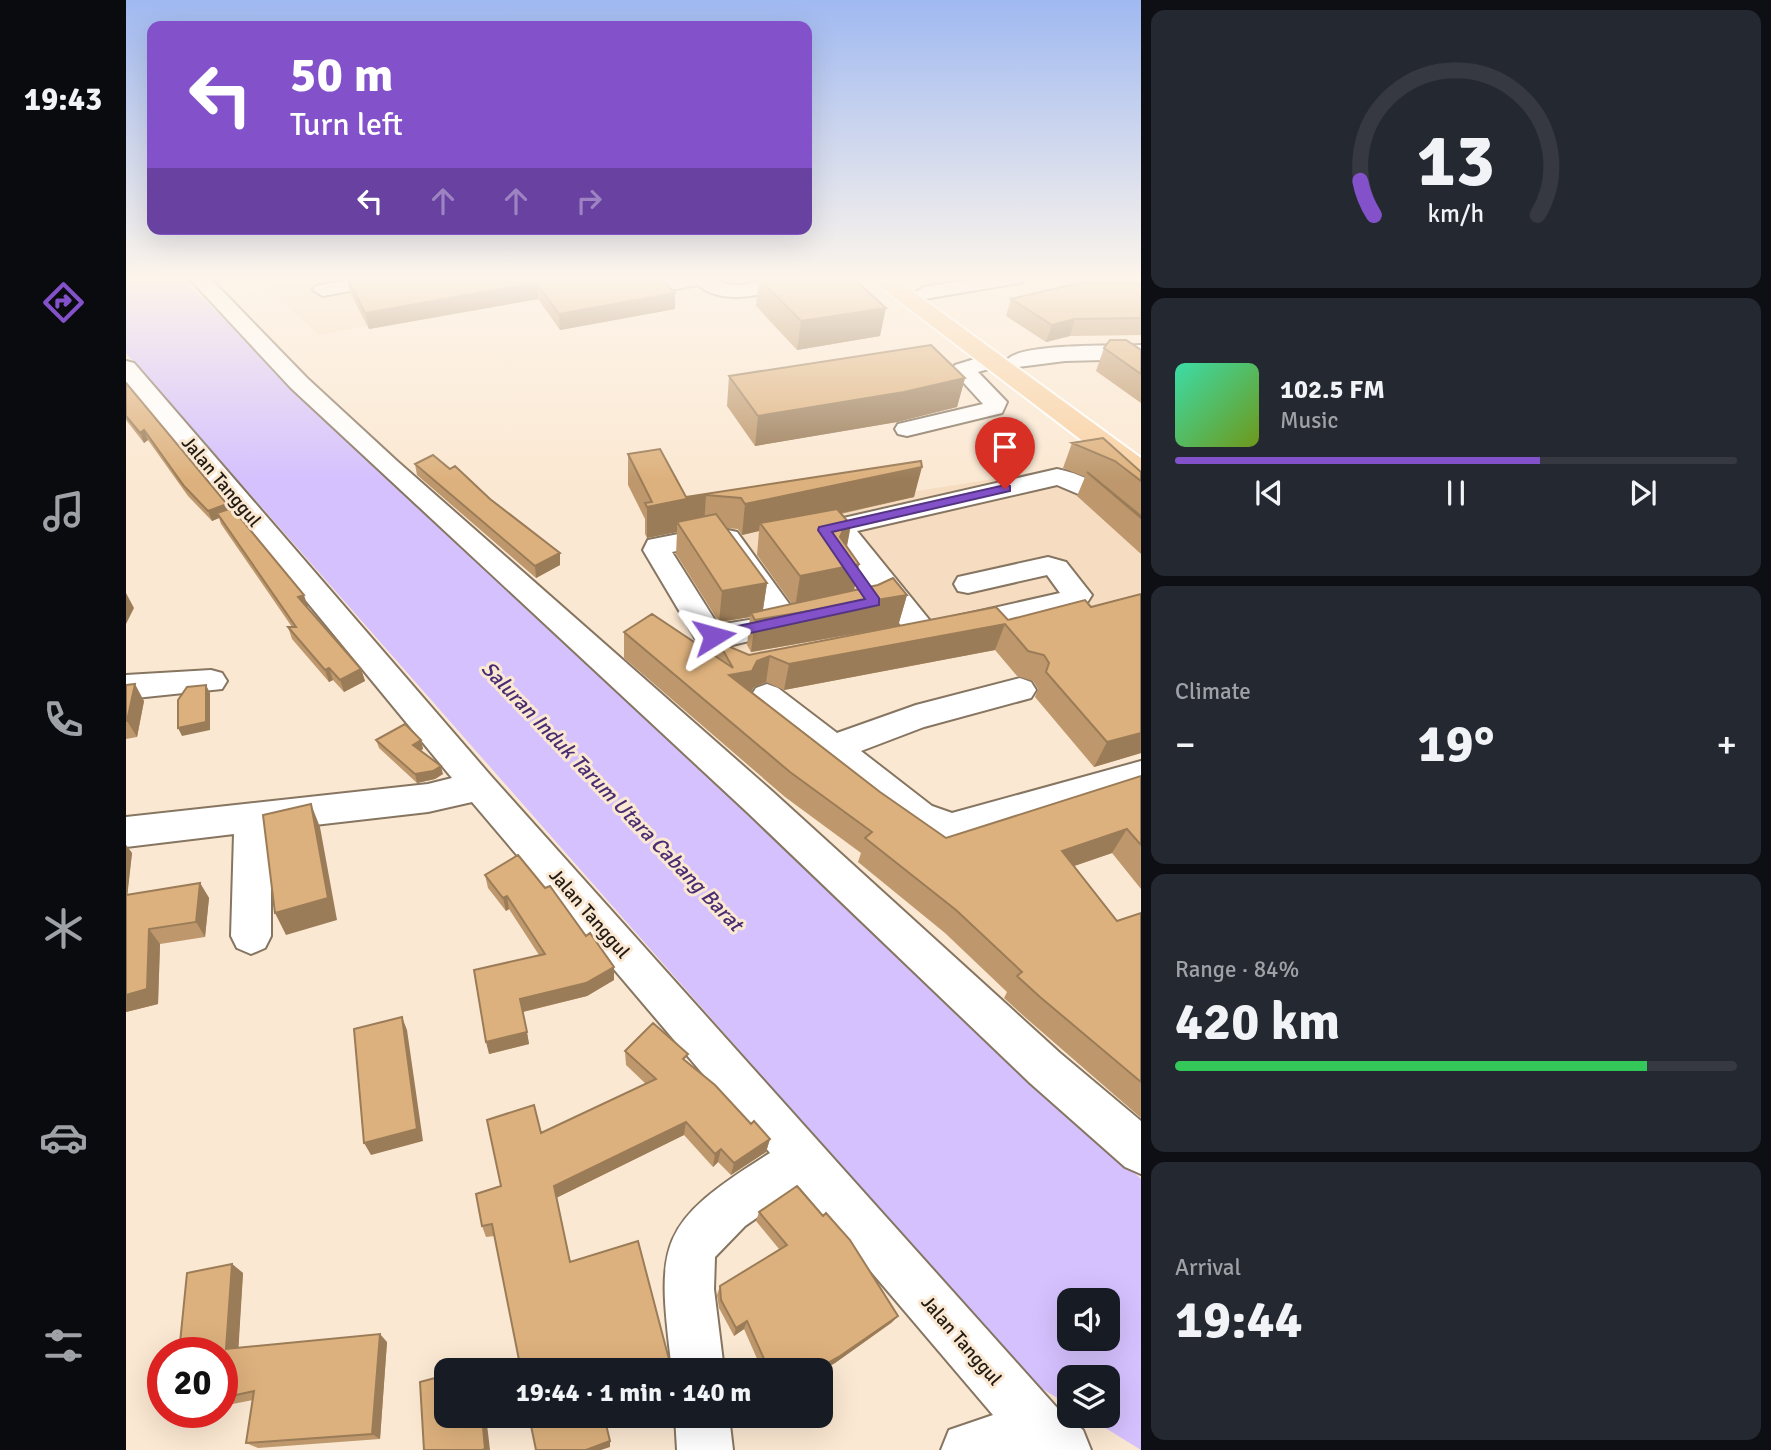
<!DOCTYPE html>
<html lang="en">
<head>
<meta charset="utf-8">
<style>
  :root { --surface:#171b24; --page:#242831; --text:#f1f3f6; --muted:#9ea1a6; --line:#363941; --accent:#8352ca }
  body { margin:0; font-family:Signika,sans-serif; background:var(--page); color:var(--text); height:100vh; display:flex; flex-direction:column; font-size:26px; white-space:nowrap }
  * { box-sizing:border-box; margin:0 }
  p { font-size:23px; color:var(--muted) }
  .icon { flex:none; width:38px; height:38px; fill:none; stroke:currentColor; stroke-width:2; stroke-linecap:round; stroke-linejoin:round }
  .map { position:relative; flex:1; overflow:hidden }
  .drawer { display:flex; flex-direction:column; gap:10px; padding:10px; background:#0d0f14; width:630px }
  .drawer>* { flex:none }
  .top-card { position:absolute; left:21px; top:21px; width:665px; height:214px; border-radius:14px; box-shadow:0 7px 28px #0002; background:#8352ca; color:#fff; overflow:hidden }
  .fabs { position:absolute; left:931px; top:1288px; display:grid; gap:14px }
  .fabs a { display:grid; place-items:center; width:63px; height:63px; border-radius:14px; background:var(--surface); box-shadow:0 7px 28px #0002; font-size:35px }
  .speed { position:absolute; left:21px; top:1337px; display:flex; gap:14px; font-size:35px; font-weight:700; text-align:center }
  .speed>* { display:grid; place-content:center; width:91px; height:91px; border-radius:50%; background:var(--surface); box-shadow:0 7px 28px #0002; line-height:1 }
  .speed .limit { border:10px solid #d22; background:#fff; color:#111 }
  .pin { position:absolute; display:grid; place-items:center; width:60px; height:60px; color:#fff; margin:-72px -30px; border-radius:50% 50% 50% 0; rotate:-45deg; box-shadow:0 0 7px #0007 }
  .pin .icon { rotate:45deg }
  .me { position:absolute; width:77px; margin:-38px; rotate:82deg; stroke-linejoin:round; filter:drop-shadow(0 0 5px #0008) }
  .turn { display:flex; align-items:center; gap:24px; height:147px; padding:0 28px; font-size:32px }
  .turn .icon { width:91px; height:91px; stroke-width:2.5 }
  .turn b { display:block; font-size:49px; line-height:60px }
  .lanes { display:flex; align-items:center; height:66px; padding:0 28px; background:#0003; justify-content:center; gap:35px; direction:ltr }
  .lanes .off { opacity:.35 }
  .big { font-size:52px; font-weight:700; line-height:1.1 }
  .drawer .card { flex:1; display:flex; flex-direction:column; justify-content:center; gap:10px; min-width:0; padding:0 24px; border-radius:14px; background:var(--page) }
  .drawer .dial { align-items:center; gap:0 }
  .dial svg { height:182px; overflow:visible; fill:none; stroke:var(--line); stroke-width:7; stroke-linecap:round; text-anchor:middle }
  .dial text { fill:var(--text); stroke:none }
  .song { display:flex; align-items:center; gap:21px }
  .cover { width:84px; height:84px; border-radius:10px; background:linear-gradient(135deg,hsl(160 70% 55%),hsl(80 70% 35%)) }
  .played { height:7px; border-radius:4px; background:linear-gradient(90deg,var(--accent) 65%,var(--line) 65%) }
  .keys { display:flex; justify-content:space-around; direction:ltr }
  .heat { display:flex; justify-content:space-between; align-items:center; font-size:38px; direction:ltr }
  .charge { height:10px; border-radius:5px; background:linear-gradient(90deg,#34c759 84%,var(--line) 0) }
  .trip { position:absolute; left:308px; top:1358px; width:399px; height:70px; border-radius:14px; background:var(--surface); box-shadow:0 7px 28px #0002; font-weight:700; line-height:70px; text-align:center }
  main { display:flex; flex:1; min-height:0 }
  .menu { display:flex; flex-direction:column; width:126px; justify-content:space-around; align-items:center; background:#090b0e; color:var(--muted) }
  .menu .icon { width:49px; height:49px }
  .menu .current { color:var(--accent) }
  .menu b { font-size:32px; color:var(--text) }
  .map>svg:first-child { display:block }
</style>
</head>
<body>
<main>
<nav class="menu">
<b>19:43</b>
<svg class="icon current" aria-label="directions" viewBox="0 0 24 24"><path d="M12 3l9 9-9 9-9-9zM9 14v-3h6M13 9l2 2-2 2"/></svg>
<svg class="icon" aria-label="music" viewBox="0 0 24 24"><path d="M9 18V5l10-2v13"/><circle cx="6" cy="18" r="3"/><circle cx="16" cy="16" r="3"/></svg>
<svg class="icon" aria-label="phone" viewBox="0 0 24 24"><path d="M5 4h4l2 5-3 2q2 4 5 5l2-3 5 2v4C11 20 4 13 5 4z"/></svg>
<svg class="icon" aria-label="climate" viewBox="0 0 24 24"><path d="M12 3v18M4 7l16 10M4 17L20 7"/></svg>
<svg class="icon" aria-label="car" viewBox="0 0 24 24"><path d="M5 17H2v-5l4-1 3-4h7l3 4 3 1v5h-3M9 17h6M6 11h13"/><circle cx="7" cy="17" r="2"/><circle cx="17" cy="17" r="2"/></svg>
<svg class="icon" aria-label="filters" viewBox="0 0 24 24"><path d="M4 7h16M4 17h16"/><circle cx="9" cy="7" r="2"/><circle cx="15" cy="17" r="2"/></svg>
</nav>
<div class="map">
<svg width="1015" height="1450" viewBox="0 0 1015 1450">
  <rect width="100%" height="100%" fill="#fbe8d2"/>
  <path fill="#f6ddc1" d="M 129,277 L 507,277 L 193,335 Z
    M 968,463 L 1015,507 L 1015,622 L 607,699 L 519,534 Z"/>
  <path fill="#d5c1fe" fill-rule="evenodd" d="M 0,277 L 54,277 L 1015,1179 L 1015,1450 L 960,1416 L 982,1416 L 982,1377 L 943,1377 L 943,1405 L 905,1382 L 0,353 ZM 943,1300 L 982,1300 L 982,1339 L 943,1339 Z"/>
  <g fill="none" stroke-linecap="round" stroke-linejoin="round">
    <defs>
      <path id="minor" d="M 62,277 L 83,277 L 181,378 L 271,461 L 647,792 L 934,1053 L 1015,1121 L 1015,1174 L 999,1167 L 904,1083 L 621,812 L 165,388 Z
        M 234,277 L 275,277 L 265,283 L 197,296 L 187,290 L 190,286 Z
        M 550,277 L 587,277 C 607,294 633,279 657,277 C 670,276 684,277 697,277 L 687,283 C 652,289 601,310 572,285 L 544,290 L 534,284 L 537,280 Z
        M 859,277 L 904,277 L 894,283 L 798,299 L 788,293 L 798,287 Z
        M 1015,345 L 1015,359 L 939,361 L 892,367 L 881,360 C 892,343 992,346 1015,345 Z
        M 865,354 L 876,361 L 873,366 L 852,372 L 881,402 L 876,413 L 781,436 L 772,434 L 769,429 L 772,424 L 857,404 L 826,370 L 829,365 Z
        M 0,361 L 8,363 L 365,776 L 933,1410 L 957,1430 L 965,1450 L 815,1450 L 823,1430 L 867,1415 L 674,1188 L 619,1226 L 589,1257 L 588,1289 L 598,1370 L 546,1370 C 530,1241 531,1224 644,1153 L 346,802 L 302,812 L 145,830 L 145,936 L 139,948 L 125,954 L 111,948 L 105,936 L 108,834 L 0,847 L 0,817 L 302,784 L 326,778 L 0,382 Z
        M 931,469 C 967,476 989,495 1015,519 L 1015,542 L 1005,540 L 957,496 L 931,485 L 731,531 L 805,622 L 934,593 L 921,575 L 842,593 L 832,591 L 828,584 L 832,577 L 922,557 L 940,562 L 966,595 L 959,606 L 949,609 L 798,644 L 787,641 L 699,527 L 703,521 L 713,519 Z
        M 588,527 L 611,532 L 669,612 L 677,614 L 681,621 L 677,628 L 598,647 L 571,641 L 517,550 L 522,540 ZM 588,543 L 591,544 L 641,617 L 592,625 L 546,552 Z
        M 85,670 L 96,673 L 101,681 L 96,689 L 0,699 L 0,675 Z
        M 894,678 L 905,682 L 910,690 L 905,698 L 798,727 L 735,751 L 806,806 L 826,813 L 1015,761 L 1015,787 L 826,843 L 780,826 L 630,704 L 625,696 L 630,688 L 641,684 L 652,688 L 711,733 L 790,705 Z
        M 549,1416 L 603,1416 L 607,1450 L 551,1450 Z"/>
      <path id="major" d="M 742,277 L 767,277 L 1015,458 L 1015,481 L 1005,478 Z"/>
    </defs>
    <use href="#minor" stroke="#867561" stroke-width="4"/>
    <use href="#major" stroke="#fff" stroke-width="4"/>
    <use href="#minor" fill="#fff" fill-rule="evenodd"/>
    <use href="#major" fill="#f8d1a3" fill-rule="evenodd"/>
  </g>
  <path fill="#be986c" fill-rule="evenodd" d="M 221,277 L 534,277 L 549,293 L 549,309 L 434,330 L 412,299 L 243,329 L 224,293 Z
    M 633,278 L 754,336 L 671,350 L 630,306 Z
    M 1015,283 L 1015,335 L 944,336 L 920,342 L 880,316 L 885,299 Z
    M 978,348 L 1015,350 L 1015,403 L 970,371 Z
    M 603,376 L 839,378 L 831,407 L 771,422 L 629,446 L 601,406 Z
    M 0,383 L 103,509 L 181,607 L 235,669 L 239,681 L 218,692 L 207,680 L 203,682 L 166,639 L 162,627 L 166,627 L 95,524 L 93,518 L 86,521 L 62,496 L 22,440 L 18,443 L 0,420 Z
    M 946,443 L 1015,472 L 1015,516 L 977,485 L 1015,516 L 1015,554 L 951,496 L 959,477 L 937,468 Z
    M 502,454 L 560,497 L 795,461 L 788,497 L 715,514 L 721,546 L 733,564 L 728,590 L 781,595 L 772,626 L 882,620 L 965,607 L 1015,594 L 1015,753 L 968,767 L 909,697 L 912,689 L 907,681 L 891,676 L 869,650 L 658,690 L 640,682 L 628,687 L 625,692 L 754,792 L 820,838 L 1015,776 L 1015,889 L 986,853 L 948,866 L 991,921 L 1015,913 L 1015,1118 L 900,1018 L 878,998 L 881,992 L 819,933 L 732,862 L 735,853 L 659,797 L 498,658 L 498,632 L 582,651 L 579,646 L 580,620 L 604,647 L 623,655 L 755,629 L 625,652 L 621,645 L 624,617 L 593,622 L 550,554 L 551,532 L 521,538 L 519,534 L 519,519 L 502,485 ZM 600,528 L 612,529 L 616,535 L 633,531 L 631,555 L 666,604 L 637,610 L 641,583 Z
    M 289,464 L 324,469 L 434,565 L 410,578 L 291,475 Z
    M 0,685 L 18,701 L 11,737 L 0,739 Z
    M 250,740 L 295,740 L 297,749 L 294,750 L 317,774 L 309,779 L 291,783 L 253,748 Z
    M 0,845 L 6,853 L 1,895 L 74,883 L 83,898 L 79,937 L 34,944 L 32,1004 L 0,1012 Z
    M 359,875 L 460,936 L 488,967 L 488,980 L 461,996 L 397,1012 L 403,1044 L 363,1054 L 413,955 L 383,909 L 380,911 L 362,888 Z
    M 499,1051 L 561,1061 L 625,1124 L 644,1139 L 640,1152 L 605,1175 L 592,1162 L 587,1167 L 558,1135 L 430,1198 L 444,1262 L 545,1367 L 369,1236 L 360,1237 L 356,1226 L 375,1186 L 415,1133 L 520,1084 L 500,1065 Z
    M 633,1212 L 772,1316 L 765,1323 L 709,1363 L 695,1371 L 636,1370 L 618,1329 L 608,1336 L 593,1308 L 591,1295 L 594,1286 L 653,1249 L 630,1221 Z
    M 106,1264 L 117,1273 L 112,1348 L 261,1342 L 254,1439 L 132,1448 L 120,1443 L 127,1400 L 96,1406 L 96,1353 Z"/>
  <path fill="#9b7c58" d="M 410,283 L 412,299 L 243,329 L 239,313 Z
    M 549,293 L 549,309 L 434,330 L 433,314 Z
    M 760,308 L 754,336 L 671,350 L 675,321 Z
    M 949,319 L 944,336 L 920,342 L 926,325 Z
    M 839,378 L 831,407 L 771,422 L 629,446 L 632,416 Z
    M 18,430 L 22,440 L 18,443 L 14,433 Z
    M 796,467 L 788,497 L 639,530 L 634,523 L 633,531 L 616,535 L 619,504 Z
    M 580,495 L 578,526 L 551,522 L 551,532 L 521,538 L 521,507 Z
    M 101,504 L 105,513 L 91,513 L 93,518 L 86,521 L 82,511 Z
    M 725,525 L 719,557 L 714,537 L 718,528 Z
    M 434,553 L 434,565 L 410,578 L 409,566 Z
    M 733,564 L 727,595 L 669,608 L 674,576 Z
    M 641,583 L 636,615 L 625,613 L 624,617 L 593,622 L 596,591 Z
    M 0,593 L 8,608 L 0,624 Z
    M 178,595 L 182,607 L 176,609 L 172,597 Z
    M 781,595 L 772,626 L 625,652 L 629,620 Z
    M 879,624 L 869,650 L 658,690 L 663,664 Z
    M 644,656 L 640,682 L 628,687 L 623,696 L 603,675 Z
    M 203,668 L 207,680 L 203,682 L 199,670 Z
    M 235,669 L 239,681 L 218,692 L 214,680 Z
    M 9,684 L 18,701 L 11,737 L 1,721 Z
    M 80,685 L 84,693 L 84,730 L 56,736 L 52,728 Z
    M 1015,733 L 1015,753 L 968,767 L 981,742 Z
    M 295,740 L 297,749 L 290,753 L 287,745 Z
    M 315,766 L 317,774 L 309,779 L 291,783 L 289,774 Z
    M 185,804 L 194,827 L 211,920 L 160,935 L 149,913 Z
    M 1001,829 L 986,853 L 922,875 L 936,851 Z
    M 0,845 L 6,853 L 0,907 Z
    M 74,883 L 83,898 L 79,937 L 70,922 Z
    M 381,896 L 383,909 L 380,911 L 377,898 Z
    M 23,929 L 34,944 L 32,1004 L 0,1012 L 0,995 Z
    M 488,967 L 488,980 L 461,996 L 396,1012 L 394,999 Z
    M 276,1017 L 281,1030 L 297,1141 L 245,1155 L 238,1143 Z
    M 401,1032 L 403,1044 L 363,1054 L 360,1042 Z
    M 560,1122 L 558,1135 L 430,1198 L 428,1186 Z
    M 644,1139 L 640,1152 L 605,1175 L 608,1163 Z
    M 595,1149 L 592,1162 L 587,1167 L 589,1154 Z
    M 106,1264 L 117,1273 L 112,1356 L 100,1349 Z
    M 772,1316 L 765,1323 L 709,1363 L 695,1371 L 689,1370 Z
    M 621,1321 L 618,1329 L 608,1336 L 610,1328 Z
    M 254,1334 L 261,1342 L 254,1439 L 246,1434 Z
    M 356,1416 L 360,1416 L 364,1450 L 356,1450 Z
    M 484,1441 L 484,1447 L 475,1450 L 460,1450 Z"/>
  <path fill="#ddb17d" stroke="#9b7c58" stroke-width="2" d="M 221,277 L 534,277 L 549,293 L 433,314 L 410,283 L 239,313 Z
    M 640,277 L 726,277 L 760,308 L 675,321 L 633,278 Z
    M 953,283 L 1015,283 L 1015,318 L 949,319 L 926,325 L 885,299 Z
    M 984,340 L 1000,340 L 1015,350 L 1015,374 L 978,348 Z
    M 805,345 L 839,378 L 778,392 L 632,416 L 603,376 Z
    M 0,383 L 101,504 L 82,511 L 58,486 L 18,430 L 14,433 L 0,416 Z
    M 977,438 L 1015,472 L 1015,481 L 989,461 L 946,443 Z
    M 534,449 L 560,497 L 795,461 L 796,467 L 619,504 L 615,498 L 580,495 L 521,507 L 519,503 L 526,502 L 502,454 Z
    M 307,455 L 324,469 L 329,466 L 364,499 L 434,553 L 409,566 L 289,464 Z
    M 961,472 L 1015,516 L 1015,518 Z
    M 106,508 L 178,595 L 172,597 L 235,669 L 214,680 L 203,668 L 199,670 L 162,627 L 170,627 L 91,513 Z
    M 711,509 L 725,525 L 718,528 L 714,537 L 733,564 L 674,576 L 634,523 Z
    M 590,514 L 641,583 L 596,591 L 551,522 Z
    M 767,578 L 781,595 L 629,620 L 625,613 L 752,585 Z
    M 1015,594 L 1015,733 L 981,742 L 920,672 L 923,663 L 918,655 L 902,651 L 879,624 L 663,664 L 644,656 L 631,661 L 626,671 L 603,675 L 754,792 L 820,838 L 1015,776 L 1015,845 L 1001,829 L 936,851 L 991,921 L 1015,913 L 1015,1082 L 914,997 L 891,976 L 896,972 L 830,910 L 739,838 L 746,832 L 664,772 L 498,632 L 526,614 L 607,668 L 580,620 L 587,622 L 604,647 L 623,655 L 870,607 L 882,620 L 959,600 L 965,607 Z
    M 9,684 L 1,721 L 0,721 L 0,685 Z
    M 80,685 L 80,722 L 52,728 L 52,700 L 61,687 Z
    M 279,724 L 295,740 L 287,745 L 315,766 L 307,771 L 289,774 L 250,740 Z
    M 185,804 L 202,898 L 149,913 L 137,815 Z
    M 392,855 L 419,888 L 424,886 L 429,893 L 460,936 L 464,933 L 488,967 L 460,983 L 394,999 L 401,1032 L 360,1042 L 348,970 L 419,954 L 381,896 L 377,898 L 359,875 Z
    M 74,883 L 70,922 L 23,929 L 21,989 L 0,995 L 0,895 Z
    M 276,1017 L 291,1129 L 238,1143 L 228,1029 Z
    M 527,1023 L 562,1054 L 557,1059 L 589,1085 L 625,1124 L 628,1121 L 644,1139 L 608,1163 L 595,1149 L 589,1154 L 560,1122 L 428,1186 L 444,1262 L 512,1241 L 545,1367 L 536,1370 L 395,1370 L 366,1224 L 356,1226 L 350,1194 L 375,1186 L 361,1120 L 408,1105 L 415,1133 L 530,1079 L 499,1051 Z
    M 671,1186 L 697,1216 L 700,1213 L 724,1240 L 772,1316 L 714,1356 L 689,1370 L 643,1370 L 621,1321 L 610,1328 L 595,1300 L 594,1286 L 661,1245 L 633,1212 Z
    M 106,1264 L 100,1349 L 254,1334 L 246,1434 L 120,1443 L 128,1391 L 96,1398 L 96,1353 L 53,1353 L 61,1273 Z
    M 352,1367 L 352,1370 L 340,1370 Z
    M 320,1375 L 320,1416 L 356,1416 L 359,1449 L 356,1450 L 298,1450 L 294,1382 Z
    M 403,1416 L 478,1416 L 484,1441 L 460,1450 L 410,1450 Z"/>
  <linearGradient id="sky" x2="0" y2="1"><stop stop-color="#a0b9f1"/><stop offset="0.58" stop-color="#fdf5eb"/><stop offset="1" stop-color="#fdf5eb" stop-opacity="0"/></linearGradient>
  <rect width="1015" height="480" fill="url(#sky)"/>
  <path fill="#8352ca" stroke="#553583" stroke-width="2" d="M 879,485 L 884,486 L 884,491 L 706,532 L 753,598 L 753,605 L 588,641 L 581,636 L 588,631 L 739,599 L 692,530 L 693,527 Z"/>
  <g text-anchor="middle" stroke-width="6" stroke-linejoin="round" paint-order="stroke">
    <g font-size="19" fill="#221b13" stroke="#fbe8d2">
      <text transform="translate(96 481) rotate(50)" y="7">Jalan Tanggul</text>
      <text transform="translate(464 913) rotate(49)" y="7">Jalan Tanggul</text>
      <text transform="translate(836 1340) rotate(49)" y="7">Jalan Tanggul</text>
    </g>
    <g font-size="21" font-style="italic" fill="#492d72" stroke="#fbe8d2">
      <text transform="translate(486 796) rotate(46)" y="7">Saluran Induk Tarum Utara Cabang Barat</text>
    </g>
  </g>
</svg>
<div class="fabs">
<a><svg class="icon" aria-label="sound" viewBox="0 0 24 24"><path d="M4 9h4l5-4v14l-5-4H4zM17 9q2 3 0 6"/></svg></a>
<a><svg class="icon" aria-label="layers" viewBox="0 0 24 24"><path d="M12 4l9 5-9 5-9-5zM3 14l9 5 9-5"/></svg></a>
</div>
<div class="speed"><div class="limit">20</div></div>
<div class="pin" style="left:879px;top:489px;background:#d93025"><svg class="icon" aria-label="arrive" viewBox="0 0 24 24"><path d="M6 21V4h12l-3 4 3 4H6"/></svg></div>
<svg class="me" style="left:588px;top:636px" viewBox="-20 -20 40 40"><path d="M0-17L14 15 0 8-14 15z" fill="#8352ca" stroke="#fff" stroke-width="4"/></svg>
<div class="trip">19:44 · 1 min · 140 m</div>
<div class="top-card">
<div class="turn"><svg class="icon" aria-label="left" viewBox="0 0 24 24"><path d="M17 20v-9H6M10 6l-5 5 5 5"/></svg><div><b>50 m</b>Turn left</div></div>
<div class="lanes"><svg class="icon" aria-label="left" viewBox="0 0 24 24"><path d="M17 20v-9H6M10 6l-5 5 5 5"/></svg><svg class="icon off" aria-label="ahead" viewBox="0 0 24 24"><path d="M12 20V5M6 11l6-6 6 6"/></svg><svg class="icon off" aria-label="ahead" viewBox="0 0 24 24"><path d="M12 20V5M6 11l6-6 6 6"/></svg><svg class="icon off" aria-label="right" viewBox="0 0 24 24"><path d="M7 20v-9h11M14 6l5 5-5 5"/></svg></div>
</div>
</div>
<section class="drawer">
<div class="card dial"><svg viewBox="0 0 100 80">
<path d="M14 69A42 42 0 1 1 86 69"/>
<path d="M14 69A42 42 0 0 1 8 54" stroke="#8352ca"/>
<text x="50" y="56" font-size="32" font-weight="700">13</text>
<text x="50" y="72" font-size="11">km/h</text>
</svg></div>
<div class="card">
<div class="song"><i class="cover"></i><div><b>102.5 FM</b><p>Music</p></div></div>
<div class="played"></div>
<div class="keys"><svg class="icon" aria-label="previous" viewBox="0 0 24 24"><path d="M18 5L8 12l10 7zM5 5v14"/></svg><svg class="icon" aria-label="pause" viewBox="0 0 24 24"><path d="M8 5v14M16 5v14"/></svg><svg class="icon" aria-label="next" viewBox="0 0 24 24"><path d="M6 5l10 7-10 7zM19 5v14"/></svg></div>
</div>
<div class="card"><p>Climate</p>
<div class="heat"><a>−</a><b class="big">19°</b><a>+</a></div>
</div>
<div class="card"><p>Range · 84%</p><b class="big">420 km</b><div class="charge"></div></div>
<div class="card"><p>Arrival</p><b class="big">19:44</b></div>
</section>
</main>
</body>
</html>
